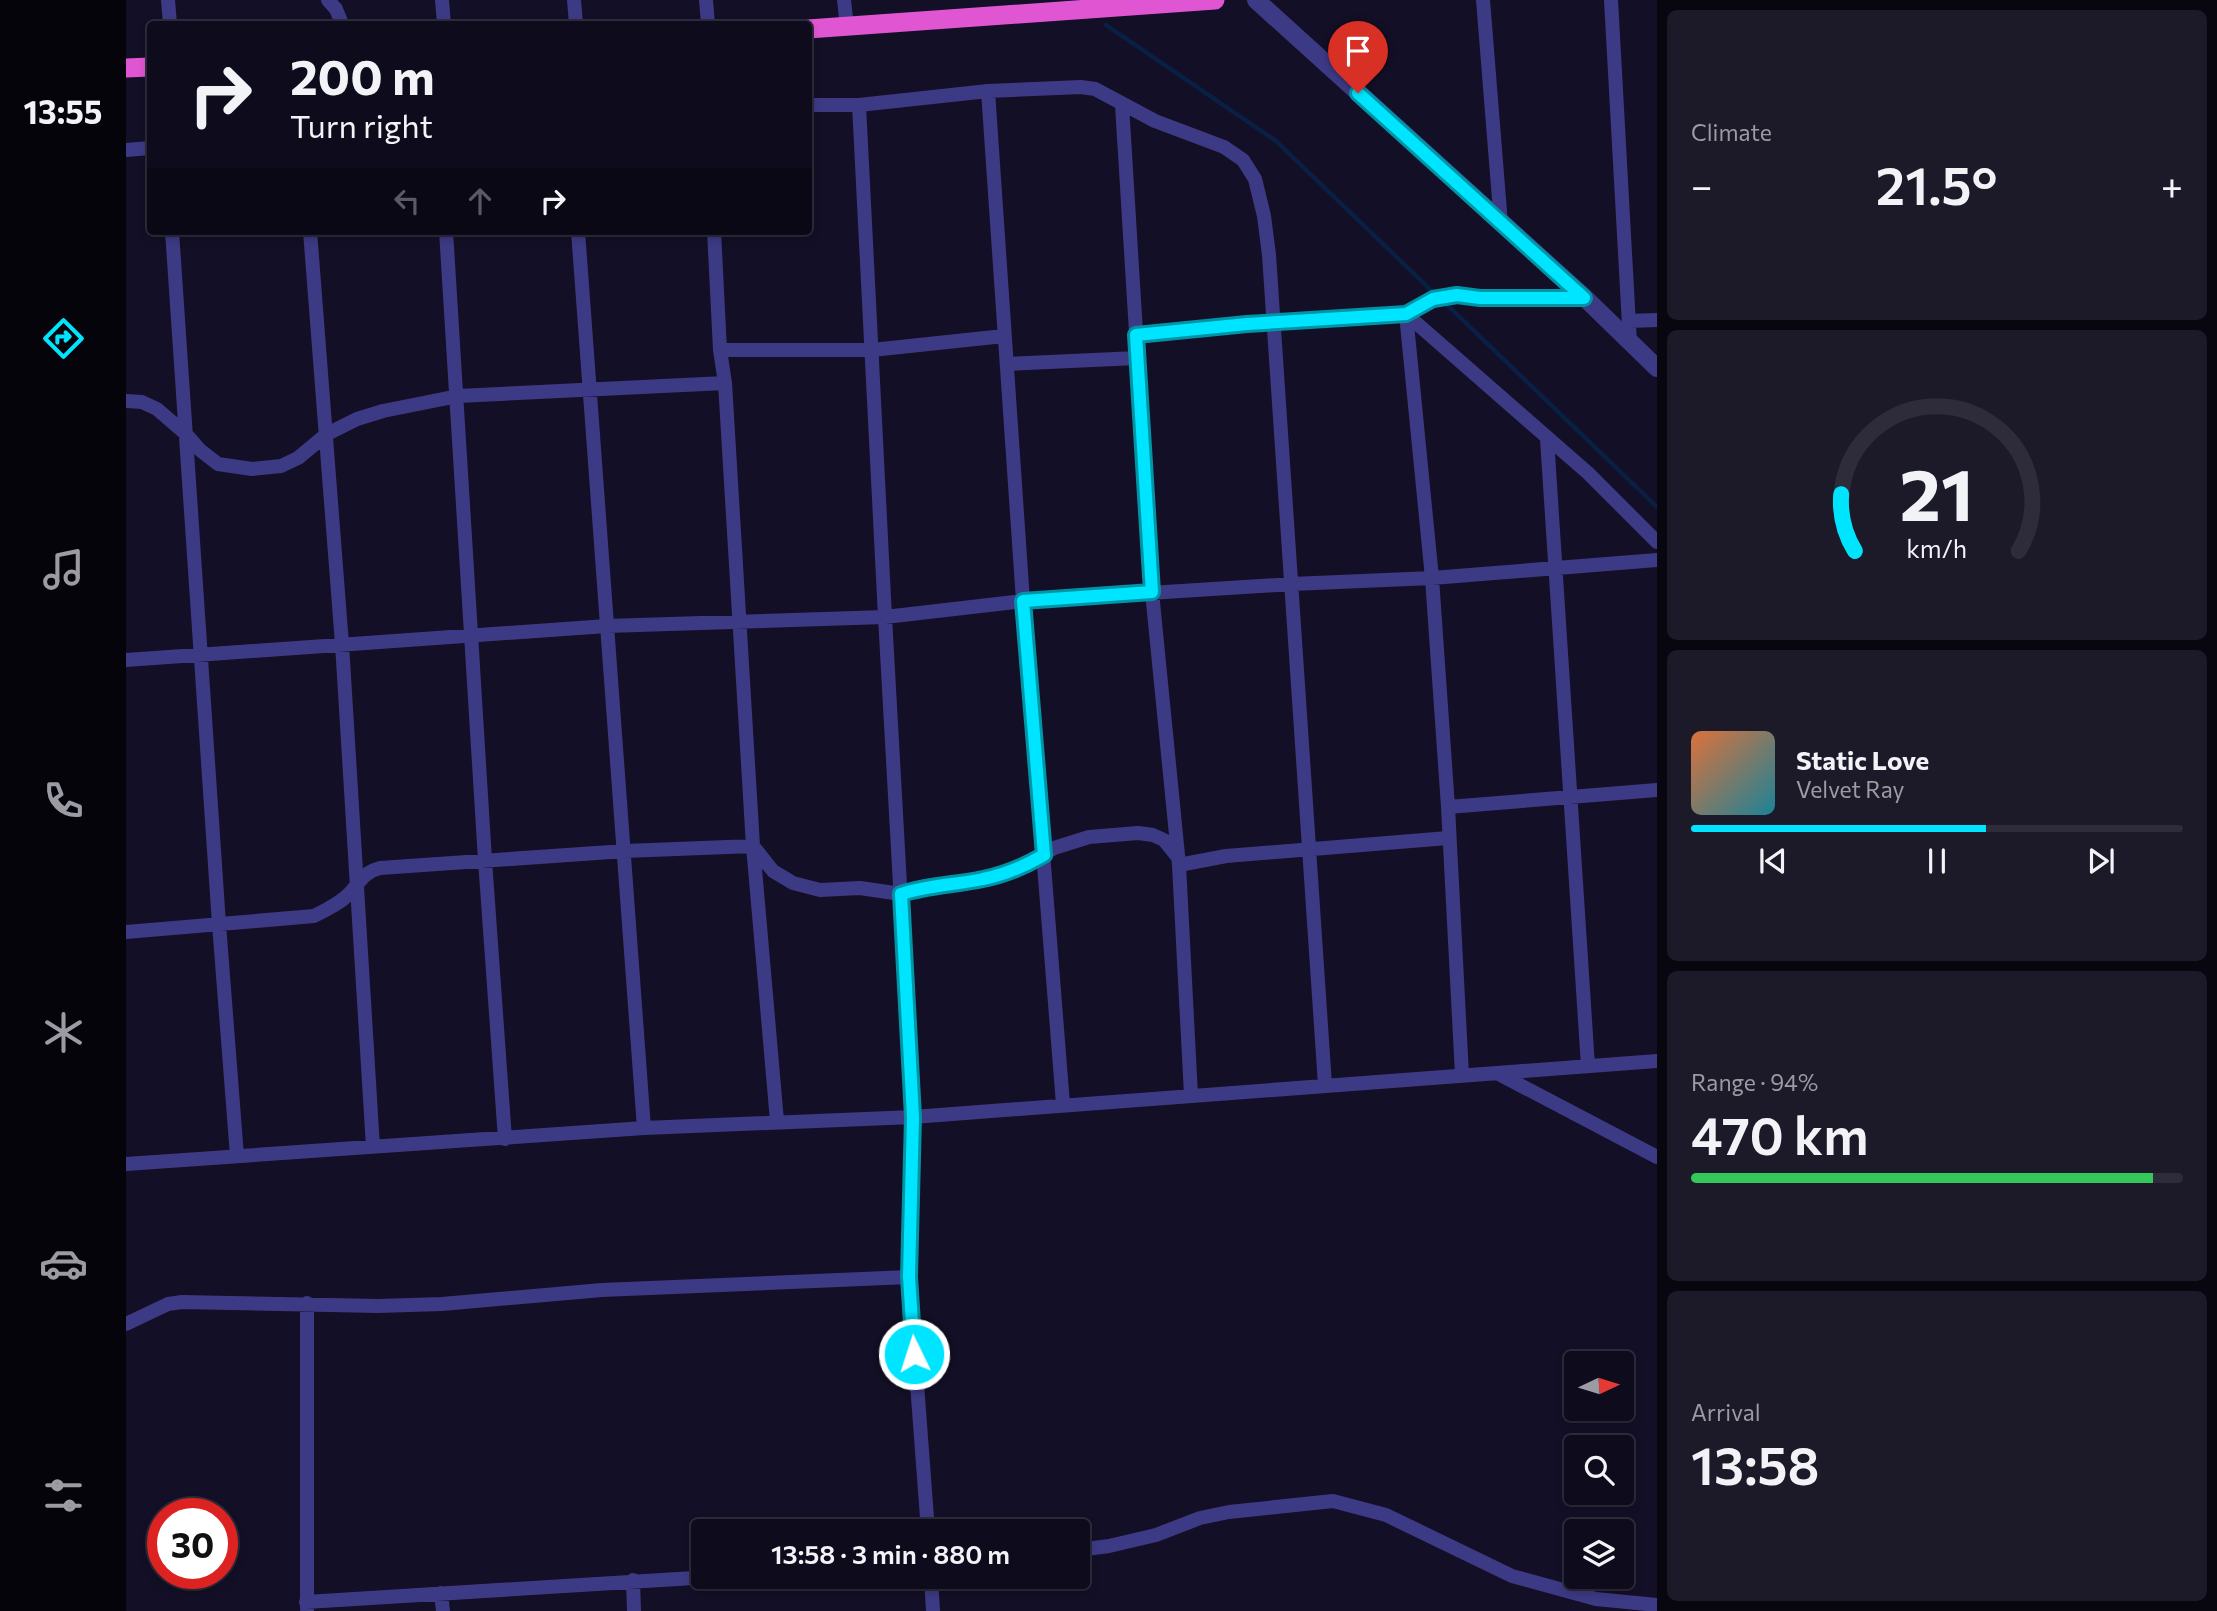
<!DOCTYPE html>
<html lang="en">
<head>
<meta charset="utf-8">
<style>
  :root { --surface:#0e0b1c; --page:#1c1929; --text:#f1f3f6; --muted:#9b9ba3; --line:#2e2b3b; --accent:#00e5ff }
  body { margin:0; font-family:Commissioner,sans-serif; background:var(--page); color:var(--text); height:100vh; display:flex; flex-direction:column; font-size:26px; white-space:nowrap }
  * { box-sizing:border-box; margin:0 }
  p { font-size:23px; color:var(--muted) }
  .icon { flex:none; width:38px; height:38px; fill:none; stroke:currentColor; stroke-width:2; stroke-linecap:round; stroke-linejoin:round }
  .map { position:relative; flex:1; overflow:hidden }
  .details { display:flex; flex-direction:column; gap:10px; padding:10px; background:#08060f; width:560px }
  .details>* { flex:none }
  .guide { position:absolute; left:21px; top:21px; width:665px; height:214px; border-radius:7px; box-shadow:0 4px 10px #0003,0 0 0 2px var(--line); background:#0e0b1c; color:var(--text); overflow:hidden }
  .needle { width:46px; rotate:86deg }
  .tools { position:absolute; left:1438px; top:1351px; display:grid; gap:14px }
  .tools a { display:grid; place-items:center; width:70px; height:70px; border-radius:7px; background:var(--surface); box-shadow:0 4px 10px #0003,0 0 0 2px var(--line); font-size:35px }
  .speed { position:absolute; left:21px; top:1498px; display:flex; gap:14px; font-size:35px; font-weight:700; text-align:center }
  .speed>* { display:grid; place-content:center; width:91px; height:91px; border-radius:50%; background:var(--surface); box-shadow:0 4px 10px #0003,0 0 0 2px var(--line); line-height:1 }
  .speed .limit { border:10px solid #d22; background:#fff; color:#111 }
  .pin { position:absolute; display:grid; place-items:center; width:60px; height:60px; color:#fff; margin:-72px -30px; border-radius:50% 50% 50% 0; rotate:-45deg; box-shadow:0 0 7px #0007 }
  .pin .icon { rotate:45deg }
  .me { position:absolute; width:77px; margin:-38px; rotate:356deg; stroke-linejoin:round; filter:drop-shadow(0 0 5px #0008) }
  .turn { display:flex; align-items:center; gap:24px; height:147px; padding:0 28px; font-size:32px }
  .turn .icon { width:91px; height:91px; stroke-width:2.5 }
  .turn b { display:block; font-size:49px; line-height:60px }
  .lanes { display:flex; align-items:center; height:66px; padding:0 28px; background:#0003; justify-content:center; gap:35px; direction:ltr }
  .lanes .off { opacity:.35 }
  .big { font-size:52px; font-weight:600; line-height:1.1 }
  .details .widget { flex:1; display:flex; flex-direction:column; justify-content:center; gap:10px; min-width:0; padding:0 24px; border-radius:10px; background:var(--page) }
  .details .dial { align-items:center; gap:0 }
  .dial svg { height:182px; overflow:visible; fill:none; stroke:var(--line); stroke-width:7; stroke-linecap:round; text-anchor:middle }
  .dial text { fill:var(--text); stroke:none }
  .song { display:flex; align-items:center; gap:21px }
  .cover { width:84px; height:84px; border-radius:10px; background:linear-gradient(135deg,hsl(20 70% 55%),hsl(190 70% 35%)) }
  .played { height:7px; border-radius:4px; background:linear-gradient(90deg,var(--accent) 60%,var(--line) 60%) }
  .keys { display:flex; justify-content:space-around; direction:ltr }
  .heat { display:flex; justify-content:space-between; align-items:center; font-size:38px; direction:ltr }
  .charge { height:10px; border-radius:5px; background:linear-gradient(90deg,#34c759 94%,var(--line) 0) }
  .trip { position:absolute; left:565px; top:1519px; width:399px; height:70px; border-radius:7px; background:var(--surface); box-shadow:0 4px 10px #0003,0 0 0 2px var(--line); font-weight:600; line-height:70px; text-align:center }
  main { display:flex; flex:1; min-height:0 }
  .tab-bar { display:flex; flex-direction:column; width:126px; justify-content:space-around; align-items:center; background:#06040b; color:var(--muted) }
  .tab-bar .icon { width:49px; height:49px }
  .tab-bar .on { color:var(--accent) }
  .tab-bar b { font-size:32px; color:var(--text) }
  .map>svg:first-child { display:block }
</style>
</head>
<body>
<main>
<nav class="tab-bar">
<b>13:55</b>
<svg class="icon on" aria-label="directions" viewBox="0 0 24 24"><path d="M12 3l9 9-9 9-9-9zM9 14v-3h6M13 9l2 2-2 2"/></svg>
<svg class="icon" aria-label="music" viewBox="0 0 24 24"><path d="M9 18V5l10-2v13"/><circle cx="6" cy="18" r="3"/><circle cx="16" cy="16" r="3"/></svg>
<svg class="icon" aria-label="phone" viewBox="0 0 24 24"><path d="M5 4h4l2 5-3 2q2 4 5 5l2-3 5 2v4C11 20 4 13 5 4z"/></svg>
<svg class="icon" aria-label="climate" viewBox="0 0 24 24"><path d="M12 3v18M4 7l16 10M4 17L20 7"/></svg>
<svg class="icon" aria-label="car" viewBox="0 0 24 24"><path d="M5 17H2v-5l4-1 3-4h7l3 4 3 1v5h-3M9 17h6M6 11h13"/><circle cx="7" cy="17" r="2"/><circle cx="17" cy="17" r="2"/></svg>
<svg class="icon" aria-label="filters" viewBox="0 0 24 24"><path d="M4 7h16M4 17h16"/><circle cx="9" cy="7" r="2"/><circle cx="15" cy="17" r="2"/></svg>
</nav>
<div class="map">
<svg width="1531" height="1611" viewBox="0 0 1531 1611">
  <rect width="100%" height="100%" fill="#130f26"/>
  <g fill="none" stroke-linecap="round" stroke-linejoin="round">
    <path stroke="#0a1f44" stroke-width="4.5" d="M 980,25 L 1150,141 L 1309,294
      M 1316,300 L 1531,507"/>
    <path stroke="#3d3a85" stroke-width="14" d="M 42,0 L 44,24
      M 202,0 L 210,9 L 216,24
      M 316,0 L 318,24
      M 448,0 L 450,24
      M 580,0 L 582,24
      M 718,0 L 721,27
      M 1357,0 L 1375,224
      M 1485,0 L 1504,343
      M 862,91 L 897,601 L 937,1104
      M 682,105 L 733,105 L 862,91 L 955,87 L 969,89 L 1029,121 L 1098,147 L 1117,160 L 1129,179 L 1138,216 L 1143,255 L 1199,1085
      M 733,105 L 759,617 L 787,1117 L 783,1277 L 802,1531
      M 996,105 L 1026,592 L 1053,865 L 1065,1095
      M 0,150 L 24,148
      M 46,231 L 93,924 L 111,1156
      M 184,231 L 216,644 L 247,1147
      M 320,231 L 359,860 L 379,1139
      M 452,231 L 518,1128
      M 588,231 L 594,350 L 599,383 L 627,846 L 651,1121
      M 1503,321 L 1531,320
      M 1010,335 L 1121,323 L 1280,314 L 1307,299 L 1331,295 L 1354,297 L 1458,297
      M 594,350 L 746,350 L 878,336
      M 881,364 L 1011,358
      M 0,401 L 16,402 L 31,409 L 60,434 L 74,450 L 92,464 L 126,469 L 155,466 L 172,458 L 201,434 L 231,419 L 257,411 L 332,396 L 599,383
      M 1421,439 L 1462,1066
      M 0,660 L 481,626 L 759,617 L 897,601 L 1166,584 L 1306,578 L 1531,560
      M 1322,807 L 1531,790
      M 1053,865 L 1100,856 L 1322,838
      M 0,932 L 188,916 C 200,910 213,904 223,894 C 234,882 238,872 254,868 L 499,851 L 627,846 L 647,871 L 667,883 L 694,890 L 734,888 L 775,894 L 799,886 L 858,879 L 880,873 L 900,865 L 928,848 L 963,837 L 1012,833 L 1027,835 L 1038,840 L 1051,856
      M 1371,1073 L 1531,1157
      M 1336,1075 L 1322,807 L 1306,578 L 1280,314 L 1462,473 L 1531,542
      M 0,1164 L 518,1128 L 787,1117 L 1531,1061
      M 0,1324 L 42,1304 L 56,1302 L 252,1306 L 316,1304 L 476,1290 L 783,1277
      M 952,1550 L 983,1546 L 1030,1535 L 1074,1518 L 1103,1512 L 1207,1501 L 1260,1515 L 1386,1576 L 1470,1599 L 1531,1605
      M 805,1577 L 807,1611
      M 507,1580 L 508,1611
      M 315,1593 L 317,1611
      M 180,1602 L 584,1577
      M 181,1609 L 181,1303"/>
    <path stroke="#3d3a85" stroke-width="18" d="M 1130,0 L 1458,297 L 1531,368"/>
    <path stroke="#e055d1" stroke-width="19" d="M 682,29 L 1089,0
      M 0,68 L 24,67"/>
  </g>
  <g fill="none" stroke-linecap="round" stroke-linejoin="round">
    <defs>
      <path id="route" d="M 788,1354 L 783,1277 L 787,1117 L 775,894 C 802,885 829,885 857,879 C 878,875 899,866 918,855 L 897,601 L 1026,592 L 1010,335 L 1121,324 L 1280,314 L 1307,299 L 1331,295 L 1354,298 L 1458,298 L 1232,93"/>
    </defs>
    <use href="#route" stroke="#0095a6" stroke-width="18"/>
    <use href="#route" stroke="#00e5ff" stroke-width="12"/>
  </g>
</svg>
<div class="tools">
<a><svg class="needle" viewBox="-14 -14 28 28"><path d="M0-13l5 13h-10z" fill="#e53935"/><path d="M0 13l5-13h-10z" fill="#9b9ba3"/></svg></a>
<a><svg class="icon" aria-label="search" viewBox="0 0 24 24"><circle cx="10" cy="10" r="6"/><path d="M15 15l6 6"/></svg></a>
<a><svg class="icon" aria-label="layers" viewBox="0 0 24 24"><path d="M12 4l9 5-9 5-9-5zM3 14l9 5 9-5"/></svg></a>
</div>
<div class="speed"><div class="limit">30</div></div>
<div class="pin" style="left:1232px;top:93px;background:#d93025"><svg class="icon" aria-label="arrive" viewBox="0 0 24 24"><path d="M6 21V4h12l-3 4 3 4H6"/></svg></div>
<svg class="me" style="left:788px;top:1354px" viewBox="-20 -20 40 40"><circle r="17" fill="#00e5ff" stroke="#fff" stroke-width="3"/><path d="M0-11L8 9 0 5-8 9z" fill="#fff"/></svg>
<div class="trip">13:58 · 3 min · 880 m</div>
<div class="guide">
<div class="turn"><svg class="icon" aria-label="right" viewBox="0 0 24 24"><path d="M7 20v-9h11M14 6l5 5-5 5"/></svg><div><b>200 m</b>Turn right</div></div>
<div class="lanes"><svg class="icon off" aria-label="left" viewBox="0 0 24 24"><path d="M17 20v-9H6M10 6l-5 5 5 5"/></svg><svg class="icon off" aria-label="ahead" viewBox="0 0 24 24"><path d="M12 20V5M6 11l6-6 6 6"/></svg><svg class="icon" aria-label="right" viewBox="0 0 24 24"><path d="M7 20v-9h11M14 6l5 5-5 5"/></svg></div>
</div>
</div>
<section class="details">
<div class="widget"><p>Climate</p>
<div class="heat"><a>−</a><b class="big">21.5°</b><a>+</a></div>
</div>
<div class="widget dial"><svg viewBox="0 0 100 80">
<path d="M14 69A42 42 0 1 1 86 69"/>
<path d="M14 69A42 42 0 0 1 8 44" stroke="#00e5ff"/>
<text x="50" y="56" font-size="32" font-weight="700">21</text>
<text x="50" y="72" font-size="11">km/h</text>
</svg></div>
<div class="widget">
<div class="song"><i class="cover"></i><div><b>Static Love</b><p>Velvet Ray</p></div></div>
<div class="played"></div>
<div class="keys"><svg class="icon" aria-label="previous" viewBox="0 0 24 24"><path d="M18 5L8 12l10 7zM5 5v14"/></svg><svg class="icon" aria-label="pause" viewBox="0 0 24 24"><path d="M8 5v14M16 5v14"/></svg><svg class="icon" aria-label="next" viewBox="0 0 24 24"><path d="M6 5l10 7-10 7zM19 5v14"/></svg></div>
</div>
<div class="widget"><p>Range · 94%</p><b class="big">470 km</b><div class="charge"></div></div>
<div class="widget"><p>Arrival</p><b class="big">13:58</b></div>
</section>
</main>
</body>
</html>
